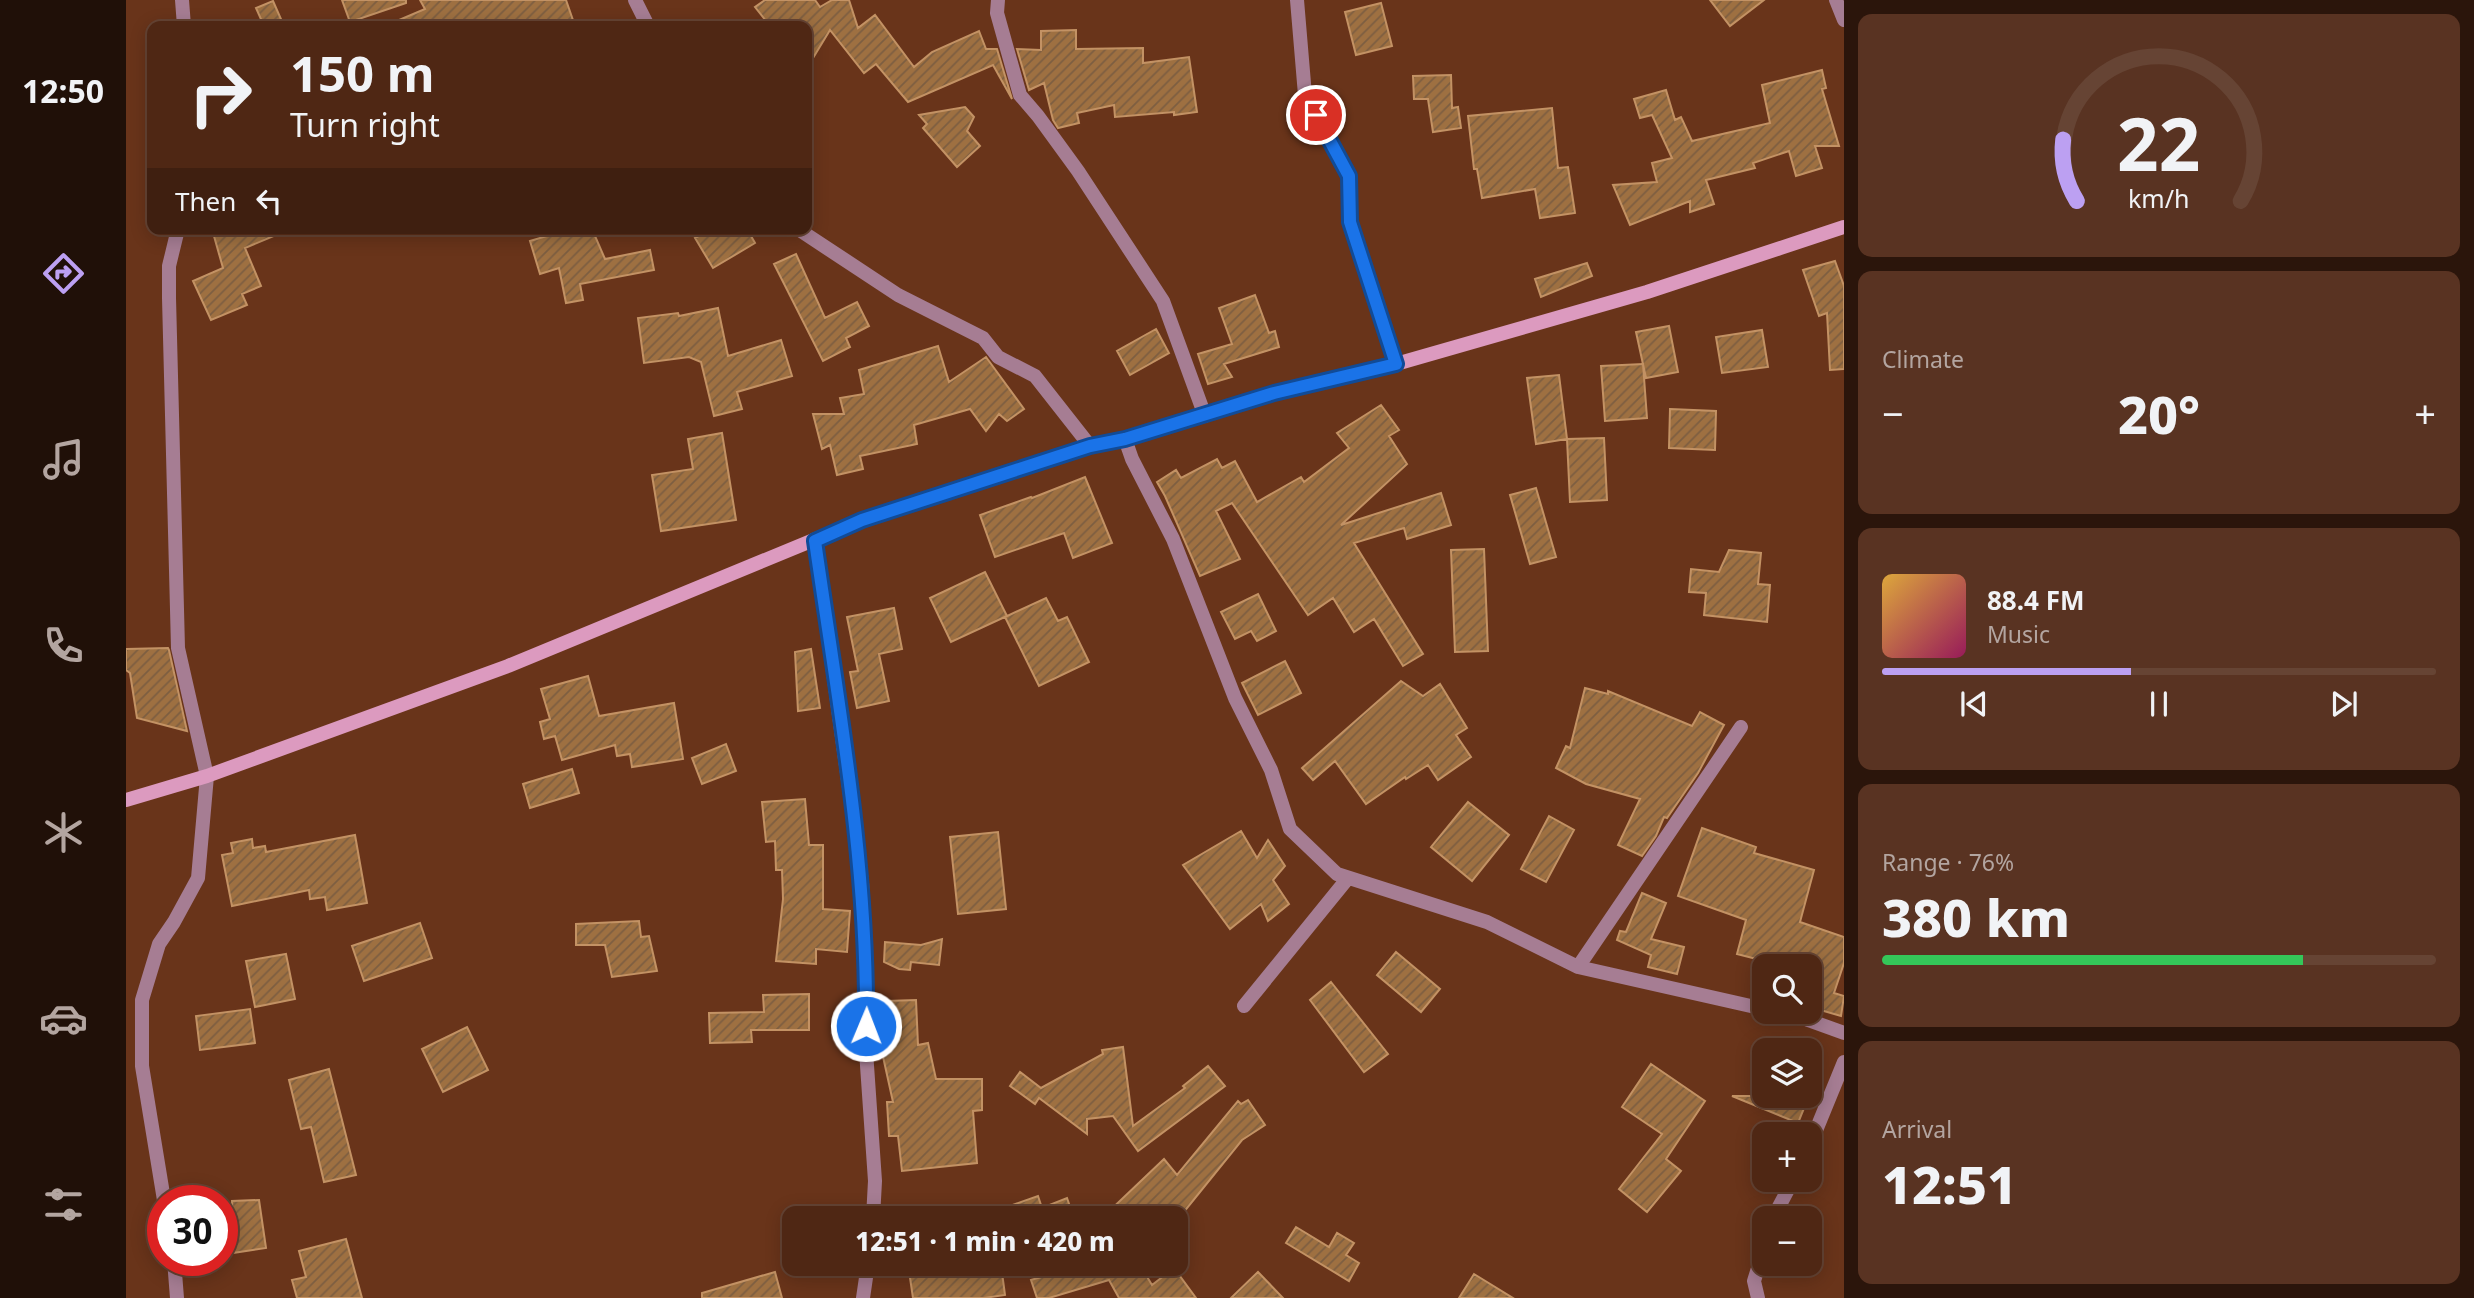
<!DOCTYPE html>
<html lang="en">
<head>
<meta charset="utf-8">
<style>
  :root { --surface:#4f2714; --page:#593322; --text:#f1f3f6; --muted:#b3a5a0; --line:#664434; --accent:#bca0f2 }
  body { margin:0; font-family:"Noto Sans",sans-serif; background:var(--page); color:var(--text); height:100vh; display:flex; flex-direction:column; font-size:26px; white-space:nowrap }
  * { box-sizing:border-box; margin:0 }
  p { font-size:23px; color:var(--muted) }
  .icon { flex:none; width:38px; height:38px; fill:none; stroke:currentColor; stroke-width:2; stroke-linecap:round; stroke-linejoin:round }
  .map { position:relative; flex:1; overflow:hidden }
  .drawer { display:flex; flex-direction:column; gap:14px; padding:14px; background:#2b150b; width:630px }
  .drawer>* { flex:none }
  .guide { position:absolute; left:21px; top:21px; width:665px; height:214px; border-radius:14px; box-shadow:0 4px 18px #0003,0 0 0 2px var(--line); background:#4f2714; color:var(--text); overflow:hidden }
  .tools { position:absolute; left:1626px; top:954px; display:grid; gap:14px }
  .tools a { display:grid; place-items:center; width:70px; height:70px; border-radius:14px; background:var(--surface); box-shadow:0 4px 18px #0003,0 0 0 2px var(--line); font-size:35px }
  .speed { position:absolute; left:21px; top:1185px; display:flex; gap:14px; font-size:35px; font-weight:700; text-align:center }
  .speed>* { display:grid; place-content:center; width:91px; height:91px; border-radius:50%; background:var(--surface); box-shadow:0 4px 18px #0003,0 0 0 2px var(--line); line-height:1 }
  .speed .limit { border:10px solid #d22; background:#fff; color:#111 }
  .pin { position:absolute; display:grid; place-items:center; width:60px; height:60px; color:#fff; margin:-30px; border:4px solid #fff; border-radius:50%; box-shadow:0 2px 7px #0007 }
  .me { position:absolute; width:77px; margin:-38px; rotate:1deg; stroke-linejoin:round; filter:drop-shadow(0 0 5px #0008) }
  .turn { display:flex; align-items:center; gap:24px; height:147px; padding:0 28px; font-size:32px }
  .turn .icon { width:91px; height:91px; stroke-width:2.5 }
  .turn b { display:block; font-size:49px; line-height:60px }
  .then { display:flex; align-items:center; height:66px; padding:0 28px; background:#0003; gap:14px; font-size:26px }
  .big { font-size:52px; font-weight:800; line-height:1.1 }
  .drawer .card { flex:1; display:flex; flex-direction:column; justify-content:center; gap:10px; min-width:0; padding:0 24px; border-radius:14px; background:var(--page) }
  .drawer .dial { align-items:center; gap:0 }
  .dial svg { height:182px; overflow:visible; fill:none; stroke:var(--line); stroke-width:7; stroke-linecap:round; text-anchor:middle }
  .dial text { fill:var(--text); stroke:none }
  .song { display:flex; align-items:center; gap:21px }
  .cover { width:84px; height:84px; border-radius:10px; background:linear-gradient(135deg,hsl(40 70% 55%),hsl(330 70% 35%)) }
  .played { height:7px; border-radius:4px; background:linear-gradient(90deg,var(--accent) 45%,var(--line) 45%) }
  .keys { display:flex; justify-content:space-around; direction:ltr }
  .heat { display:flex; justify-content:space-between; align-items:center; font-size:38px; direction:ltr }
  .charge { height:10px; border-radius:5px; background:linear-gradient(90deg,#34c759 76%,var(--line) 0) }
  .trip { position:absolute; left:656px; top:1206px; width:406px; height:70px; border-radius:14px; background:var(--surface); box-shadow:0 4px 18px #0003,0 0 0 2px var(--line); font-weight:800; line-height:70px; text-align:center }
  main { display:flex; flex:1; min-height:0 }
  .tabs { display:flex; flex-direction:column; width:126px; justify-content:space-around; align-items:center; background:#201008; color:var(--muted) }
  .tabs .icon { width:49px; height:49px }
  .tabs .selected { color:var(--accent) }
  .tabs b { font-size:32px; color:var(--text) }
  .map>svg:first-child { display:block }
</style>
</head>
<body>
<main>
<nav class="tabs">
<b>12:50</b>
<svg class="icon selected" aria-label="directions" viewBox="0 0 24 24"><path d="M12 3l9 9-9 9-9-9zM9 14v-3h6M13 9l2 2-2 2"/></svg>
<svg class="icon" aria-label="music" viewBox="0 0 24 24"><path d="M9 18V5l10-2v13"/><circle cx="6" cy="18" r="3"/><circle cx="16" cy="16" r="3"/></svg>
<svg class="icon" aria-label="phone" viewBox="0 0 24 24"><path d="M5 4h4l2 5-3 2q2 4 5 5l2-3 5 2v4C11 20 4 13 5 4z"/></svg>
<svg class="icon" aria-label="climate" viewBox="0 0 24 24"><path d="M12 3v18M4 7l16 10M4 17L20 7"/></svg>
<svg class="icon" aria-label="car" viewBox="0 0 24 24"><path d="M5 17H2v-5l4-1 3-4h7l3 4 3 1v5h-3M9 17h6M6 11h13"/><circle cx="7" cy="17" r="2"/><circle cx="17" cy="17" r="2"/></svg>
<svg class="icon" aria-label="filters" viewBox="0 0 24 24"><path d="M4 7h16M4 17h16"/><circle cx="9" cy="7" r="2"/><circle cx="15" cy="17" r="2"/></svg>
</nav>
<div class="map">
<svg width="1718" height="1298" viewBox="0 0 1718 1298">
  <defs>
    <pattern id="building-hatch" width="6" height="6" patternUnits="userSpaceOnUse" patternTransform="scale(1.75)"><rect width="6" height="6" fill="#9e7041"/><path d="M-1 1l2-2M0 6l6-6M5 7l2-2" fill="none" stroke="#7d5e41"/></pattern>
  </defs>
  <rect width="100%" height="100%" fill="#69341a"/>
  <path fill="url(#building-hatch)" stroke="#c39264" stroke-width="2" d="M 216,0 L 280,0 L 280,3 L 224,22 Z
    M 294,0 L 440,0 L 449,26 L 259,26 L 299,9 Z
    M 639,0 L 689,0 L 694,7 L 706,0 L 723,0 L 732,28 L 749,15 L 788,67 L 806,52 L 853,31 L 860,49 L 871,49 L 886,99 L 867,65 L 782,102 L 750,64 L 738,73 L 704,30 L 681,68 L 681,26 L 644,26 L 629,7 Z
    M 1584,0 L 1638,0 L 1604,26 Z
    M 147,1 L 158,26 L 138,26 L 130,8 Z
    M 1255,3 L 1266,46 L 1230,55 L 1219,12 Z
    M 950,30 L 950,49 L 1017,48 L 1017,63 L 1063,57 L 1071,112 L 1048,115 L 1048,112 L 989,117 L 988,105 L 951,113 L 953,123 L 932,128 L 927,120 L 918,83 L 903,90 L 891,49 L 915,50 L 915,31 Z
    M 1696,70 L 1700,88 L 1696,89 L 1713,146 L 1689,146 L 1696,168 L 1670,176 L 1663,151 L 1627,163 L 1629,168 L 1580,180 L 1588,204 L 1564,212 L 1564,201 L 1504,225 L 1487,185 L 1531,182 L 1526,163 L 1546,158 L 1526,115 L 1514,118 L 1508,99 L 1540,90 L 1549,120 L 1555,117 L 1566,141 L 1644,123 L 1636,85 Z
    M 1325,75 L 1326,108 L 1332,107 L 1335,128 L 1307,132 L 1302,99 L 1288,99 L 1287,76 Z
    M 839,107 L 848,117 L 841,131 L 854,146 L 831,167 L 797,128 L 801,124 L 793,115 Z
    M 1426,108 L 1432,168 L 1442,167 L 1449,213 L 1414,218 L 1409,189 L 1356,198 L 1351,169 L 1348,169 L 1342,116 Z
    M 86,229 L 162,230 L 119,248 L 135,286 L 116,294 L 121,305 L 85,320 L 67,281 L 97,268 Z
    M 415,229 L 466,229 L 479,259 L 524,250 L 528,270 L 454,284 L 457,300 L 440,303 L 433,268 L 414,274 L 404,241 L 421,236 Z
    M 569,229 L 621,229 L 629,243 L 587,268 L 569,238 L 573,236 Z
    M 670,254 L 699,318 L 731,302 L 743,326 L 720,338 L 724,347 L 697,361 L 648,264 Z
    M 1709,261 L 1718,286 L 1718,369 L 1704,370 L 1701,313 L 1693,316 L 1677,270 Z
    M 1461,263 L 1466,276 L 1415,297 L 1409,279 Z
    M 1129,295 L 1143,333 L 1149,331 L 1153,347 L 1098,364 L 1106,377 L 1082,384 L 1072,354 L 1106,344 L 1093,308 Z
    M 592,308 L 602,356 L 655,340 L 666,376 L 611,392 L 616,409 L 588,416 L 575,362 L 563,357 L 518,363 L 512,318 L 552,313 L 553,316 Z
    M 1543,326 L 1552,372 L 1520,378 L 1510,332 Z
    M 1030,329 L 1043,353 L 1004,375 L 991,351 Z
    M 1636,330 L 1642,367 L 1596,373 L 1590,337 Z
    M 812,346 L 823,382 L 860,357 L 898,409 L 881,421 L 873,414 L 860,431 L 844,409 L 788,425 L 791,444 L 734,456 L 737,469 L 711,475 L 704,445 L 696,449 L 687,414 L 718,414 L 714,398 L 738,394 L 733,370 Z
    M 1517,364 L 1521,418 L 1479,421 L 1475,366 Z
    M 1433,375 L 1441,439 L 1410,444 L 1401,378 Z
    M 1255,405 L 1273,430 L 1263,436 L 1281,464 L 1215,525 L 1315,493 L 1325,525 L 1281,539 L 1278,528 L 1228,543 L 1297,654 L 1277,666 L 1248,619 L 1228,632 L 1207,598 L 1182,615 L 1106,503 L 1090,511 L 1114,559 L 1074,576 L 1039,496 L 1031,482 L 1050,470 L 1055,478 L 1091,459 L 1096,468 L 1109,461 L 1131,502 L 1175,477 L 1178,482 L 1223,448 L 1211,433 Z
    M 1544,409 L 1590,411 L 1589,450 L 1543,448 Z
    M 596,433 L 610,520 L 535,531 L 526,475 L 567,469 L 562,439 Z
    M 1478,438 L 1481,500 L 1444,502 L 1441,439 Z
    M 959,477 L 986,543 L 947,558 L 938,533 L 869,557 L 854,515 L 905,497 L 906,498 Z
    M 1410,488 L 1430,557 L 1404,564 L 1384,495 Z
    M 1358,549 L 1362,651 L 1329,652 L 1325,550 Z
    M 1603,550 L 1635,553 L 1632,584 L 1644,585 L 1641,622 L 1578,615 L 1580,593 L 1563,592 L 1565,569 L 1593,572 Z
    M 859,572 L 881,616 L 825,642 L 804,598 Z
    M 1132,594 L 1150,631 L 1131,641 L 1125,631 L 1109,639 L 1095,612 Z
    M 920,598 L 932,621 L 941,617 L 963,662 L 913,686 L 879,617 Z
    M 768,608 L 776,649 L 753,654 L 763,701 L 731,708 L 724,672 L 732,671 L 721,617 Z
    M 42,648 L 43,650 L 61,731 L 11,718 L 4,673 L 0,670 L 0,649 Z
    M 685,649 L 694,708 L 672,711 L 669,652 Z
    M 1159,661 L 1175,693 L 1132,715 L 1116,683 Z
    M 462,676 L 473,716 L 548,703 L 557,759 L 506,767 L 504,754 L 491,756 L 489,745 L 436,760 L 429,736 L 418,739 L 414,722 L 424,719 L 415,689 Z
    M 1275,681 L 1297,696 L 1314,684 L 1341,728 L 1330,735 L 1345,757 L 1312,780 L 1302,765 L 1280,779 L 1279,777 L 1240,804 L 1209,761 L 1187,780 L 1176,768 Z
    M 1459,688 L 1482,694 L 1482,691 L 1566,726 L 1574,712 L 1598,725 L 1572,773 L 1541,818 L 1538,817 L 1530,836 L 1516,856 L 1492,845 L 1514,799 L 1460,784 L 1430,768 L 1440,746 L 1444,748 Z
    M 600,744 L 610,771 L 576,784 L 566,758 Z
    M 446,769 L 453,793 L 404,808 L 397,784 Z
    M 679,799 L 683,845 L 697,845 L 697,909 L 724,911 L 721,952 L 690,949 L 690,964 L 650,961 L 657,899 L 656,870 L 650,870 L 649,841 L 640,842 L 636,802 Z
    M 1342,802 L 1383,835 L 1346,881 L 1305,847 Z
    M 1423,816 L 1448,830 L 1420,882 L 1395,869 Z
    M 1576,828 L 1630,847 L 1628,853 L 1688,870 L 1674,922 L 1718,937 L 1718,963 L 1708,993 L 1718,996 L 1715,1016 L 1684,1007 L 1696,968 L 1656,955 L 1654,965 L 1611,954 L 1620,920 L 1552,896 Z
    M 1115,831 L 1131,858 L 1142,840 L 1159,866 L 1147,880 L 1163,904 L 1142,921 L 1135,904 L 1104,929 L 1057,865 Z
    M 872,832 L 880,909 L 832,914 L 824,837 Z
    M 229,835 L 241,903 L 201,910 L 199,897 L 184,899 L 183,890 L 106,906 L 96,855 L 107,853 L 105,843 L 126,839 L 127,848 L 139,846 L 140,852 Z
    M 1516,893 L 1540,903 L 1525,939 L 1558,947 L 1551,974 L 1522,967 L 1525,955 L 1491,940 L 1494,931 L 1500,932 Z
    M 513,921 L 515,937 L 523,936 L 531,971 L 486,977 L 479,945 L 450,945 L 450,924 Z
    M 294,923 L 306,958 L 238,981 L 226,946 Z
    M 816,939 L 813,965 L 785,962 L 784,970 L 773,969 L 758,962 L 759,942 L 795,945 Z
    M 1270,952 L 1314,989 L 1295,1012 L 1251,975 Z
    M 160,954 L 169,999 L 129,1007 L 120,961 Z
    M 1205,982 L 1262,1054 L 1238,1072 L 1184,1000 Z
    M 683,994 L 683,1030 L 625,1030 L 626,1042 L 584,1043 L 583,1013 L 638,1012 L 637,995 Z
    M 790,1000 L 792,1045 L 802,1043 L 810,1079 L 856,1079 L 856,1110 L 847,1111 L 851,1163 L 776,1171 L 772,1136 L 763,1136 L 761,1102 L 767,1102 L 756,1052 L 762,1051 L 760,1001 Z
    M 124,1009 L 129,1043 L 74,1050 L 70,1016 Z
    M 341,1027 L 362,1070 L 317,1092 L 296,1049 Z
    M 997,1047 L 1007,1126 L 1059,1088 L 1057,1086 L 1082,1066 L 1099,1086 L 1012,1151 L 987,1116 L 961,1119 L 961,1134 L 913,1098 L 909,1104 L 884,1086 L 894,1072 L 915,1088 L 977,1054 L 976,1050 Z
    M 1525,1064 L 1579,1101 L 1540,1159 L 1555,1171 L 1521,1212 L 1493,1189 L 1536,1134 L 1496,1107 Z
    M 203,1069 L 230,1175 L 198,1182 L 185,1127 L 175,1129 L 163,1080 Z
    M 1606,1096 L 1683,1096 L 1672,1123 Z
    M 1122,1100 L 1139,1125 L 1116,1140 L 1053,1218 L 1034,1218 L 1027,1211 L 1020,1218 L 976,1218 L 1038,1159 L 1051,1175 L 1112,1101 L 1115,1104 Z
    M 912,1196 L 916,1208 L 941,1198 L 948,1218 L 858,1218 L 858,1215 Z
    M 133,1200 L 140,1248 L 100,1254 L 96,1228 L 107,1227 L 106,1201 Z
    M 1170,1227 L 1203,1247 L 1211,1233 L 1228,1243 L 1220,1255 L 1233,1263 L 1223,1281 L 1160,1243 Z
    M 220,1239 L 236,1298 L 171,1298 L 166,1280 L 180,1277 L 173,1251 Z
    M 835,1264 L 844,1264 L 845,1270 L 875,1265 L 879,1295 L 858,1298 L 787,1298 L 783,1271 Z
    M 960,1264 L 1023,1264 L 1023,1268 L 1017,1270 L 1026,1285 L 1048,1268 L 1070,1298 L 993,1298 L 983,1280 L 923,1298 L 911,1298 L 905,1280 Z
    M 649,1272 L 656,1298 L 576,1298 L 576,1293 Z
    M 1132,1272 L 1157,1298 L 1105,1298 Z
    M 1348,1274 L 1387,1298 L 1333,1298 Z"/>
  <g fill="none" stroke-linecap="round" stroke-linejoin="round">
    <path stroke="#a67d93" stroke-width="14" d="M 56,0 L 58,26
      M 509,0 L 522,26
      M 872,0 L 871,13 L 894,95 L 912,116 L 952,171 L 1037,301 L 1079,416
      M 1171,0 L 1179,95 L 1223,176 L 1224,222 L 1270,364
      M 1710,0 L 1718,20
      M 672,229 L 772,295 L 857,338 L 872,357 L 909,376 L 964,446
      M 999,439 L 1006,459 L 1047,539 L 1109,698 L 1145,770 L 1164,829 L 1211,874 L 1361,922 L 1452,967 L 1638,1009
      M 689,541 L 736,882 L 741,977 L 740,1051 L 749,1181 L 747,1218
      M 1452,967 L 1615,727
      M 1118,1006 L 1222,878
      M 1651,1012 L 1671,1016 L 1718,1033
      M 1684,1145 L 1718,1062
      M 38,1200 L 16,1066 L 16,1000 L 33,944 L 48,922 L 72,878 L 81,776 L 52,648 L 43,298 L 43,266 L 52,229
      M 1647,1218 L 1667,1180
      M 48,1260 L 51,1298
      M 737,1298 L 742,1264
      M 1632,1298 L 1628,1281 L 1638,1249"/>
    <path stroke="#dc9abf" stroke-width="14" d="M 0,800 L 81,776 L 382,666 L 736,520 L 964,446 L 999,439 L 1148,392 L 1270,364 L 1521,292 L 1718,227"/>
  </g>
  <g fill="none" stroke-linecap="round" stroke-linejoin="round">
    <defs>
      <path id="route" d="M 740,1026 C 742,863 712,702 689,541 L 736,520 L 964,446 L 999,439 L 1148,393 L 1270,364 L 1224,222 L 1223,176 L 1190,115"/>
    </defs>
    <use href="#route" stroke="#114b97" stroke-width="18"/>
    <use href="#route" stroke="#1a73e8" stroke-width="12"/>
  </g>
</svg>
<div class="tools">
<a><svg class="icon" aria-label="search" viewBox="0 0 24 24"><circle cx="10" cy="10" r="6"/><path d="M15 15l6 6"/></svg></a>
<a><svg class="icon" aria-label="layers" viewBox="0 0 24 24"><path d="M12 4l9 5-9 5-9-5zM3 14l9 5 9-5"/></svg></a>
<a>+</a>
<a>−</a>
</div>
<div class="speed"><div class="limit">30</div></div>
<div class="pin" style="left:1190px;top:115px;background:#d93025"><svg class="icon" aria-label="arrive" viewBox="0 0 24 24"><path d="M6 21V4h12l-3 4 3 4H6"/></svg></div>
<svg class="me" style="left:740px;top:1026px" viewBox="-20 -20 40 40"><circle r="17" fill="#1a73e8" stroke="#fff" stroke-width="3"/><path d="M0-11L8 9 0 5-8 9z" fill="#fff"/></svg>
<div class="trip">12:51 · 1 min · 420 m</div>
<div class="guide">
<div class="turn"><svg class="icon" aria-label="right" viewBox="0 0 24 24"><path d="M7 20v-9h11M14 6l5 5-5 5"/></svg><div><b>150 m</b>Turn right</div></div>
<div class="then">Then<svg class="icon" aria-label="left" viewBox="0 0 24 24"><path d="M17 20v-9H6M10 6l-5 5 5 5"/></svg></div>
</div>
</div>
<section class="drawer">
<div class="card dial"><svg viewBox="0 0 100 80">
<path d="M14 69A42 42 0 1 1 86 69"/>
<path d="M14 69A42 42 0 0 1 8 42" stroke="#bca0f2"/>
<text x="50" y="56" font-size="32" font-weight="700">22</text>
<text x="50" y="72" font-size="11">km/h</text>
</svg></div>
<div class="card"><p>Climate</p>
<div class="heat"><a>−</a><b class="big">20°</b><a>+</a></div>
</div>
<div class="card">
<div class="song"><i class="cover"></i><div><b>88.4 FM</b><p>Music</p></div></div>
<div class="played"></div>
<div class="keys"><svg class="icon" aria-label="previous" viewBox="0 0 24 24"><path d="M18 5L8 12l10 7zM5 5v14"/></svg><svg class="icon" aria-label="pause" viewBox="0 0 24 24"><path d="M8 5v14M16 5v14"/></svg><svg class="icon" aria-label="next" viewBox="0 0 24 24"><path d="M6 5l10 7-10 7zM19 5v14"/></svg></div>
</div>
<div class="card"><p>Range · 76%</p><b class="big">380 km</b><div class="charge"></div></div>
<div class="card"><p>Arrival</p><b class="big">12:51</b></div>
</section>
</main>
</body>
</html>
